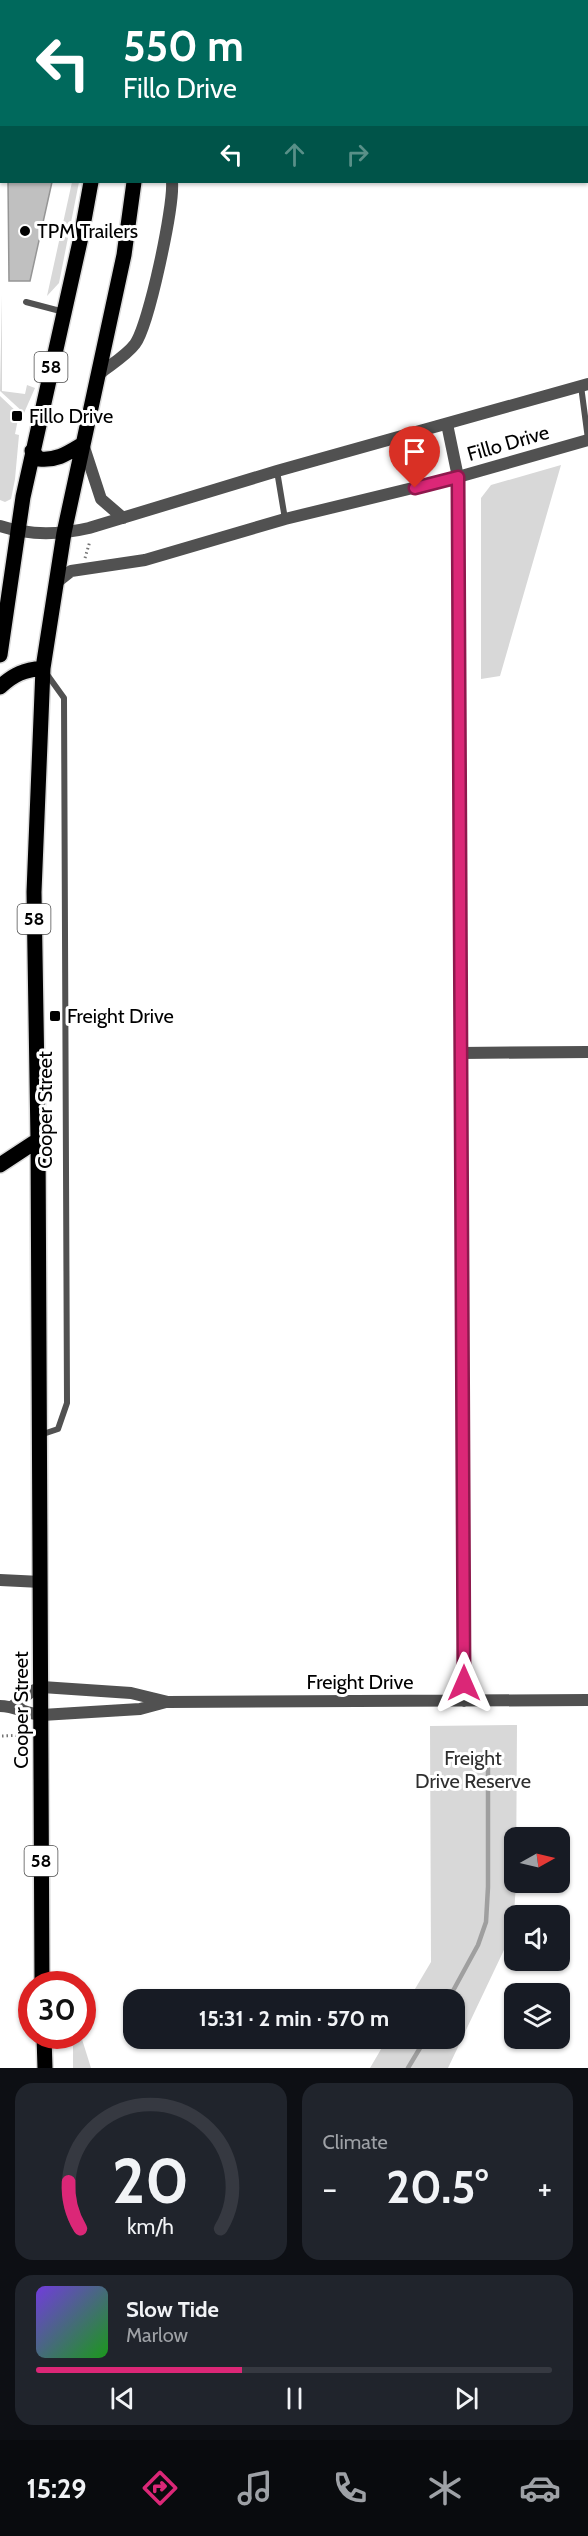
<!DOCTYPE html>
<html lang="en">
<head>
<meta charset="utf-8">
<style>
  :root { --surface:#171b24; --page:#20242c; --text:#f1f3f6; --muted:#9ea1a6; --line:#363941; --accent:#db2777 }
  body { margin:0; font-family:Cabin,sans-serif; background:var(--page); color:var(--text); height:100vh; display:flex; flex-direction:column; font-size:22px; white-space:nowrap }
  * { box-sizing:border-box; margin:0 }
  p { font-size:20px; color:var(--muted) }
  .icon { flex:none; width:33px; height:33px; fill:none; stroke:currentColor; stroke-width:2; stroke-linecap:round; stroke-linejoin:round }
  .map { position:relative; height:2068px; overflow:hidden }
  .details { display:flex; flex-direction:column; gap:15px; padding:15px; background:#0d0f14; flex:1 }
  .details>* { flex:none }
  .banner { position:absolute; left:0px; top:0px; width:588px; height:183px; box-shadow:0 2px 4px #0004; background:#00695c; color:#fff; overflow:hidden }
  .needle { width:39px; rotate:82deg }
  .buttons { position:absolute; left:504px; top:1827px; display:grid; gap:12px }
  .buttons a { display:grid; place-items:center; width:66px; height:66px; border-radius:12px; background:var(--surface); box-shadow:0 2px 4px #0004; font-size:30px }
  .speed { position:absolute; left:18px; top:1971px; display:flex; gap:12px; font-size:30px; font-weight:700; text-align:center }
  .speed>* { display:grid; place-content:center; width:78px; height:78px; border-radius:50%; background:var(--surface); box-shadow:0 2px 4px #0004; line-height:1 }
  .speed .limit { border:9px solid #d22; background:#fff; color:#111 }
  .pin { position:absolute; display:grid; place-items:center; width:51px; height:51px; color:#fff; margin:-62px -26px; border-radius:50% 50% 50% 0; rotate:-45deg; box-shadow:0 0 6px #0007 }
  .pin .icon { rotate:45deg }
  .me { position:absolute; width:66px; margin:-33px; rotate:0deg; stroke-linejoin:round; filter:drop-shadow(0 0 4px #0008) }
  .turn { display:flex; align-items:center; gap:21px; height:126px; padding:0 24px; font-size:27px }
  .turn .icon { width:78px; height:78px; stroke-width:2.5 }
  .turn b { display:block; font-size:42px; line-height:51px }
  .lanes { display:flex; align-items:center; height:57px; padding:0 24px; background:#0003; justify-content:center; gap:30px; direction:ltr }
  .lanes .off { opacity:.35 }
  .big { font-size:45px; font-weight:800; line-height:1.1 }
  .details .tile { flex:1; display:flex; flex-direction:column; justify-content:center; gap:9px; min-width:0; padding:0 21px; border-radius:18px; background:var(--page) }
  .details .dial { align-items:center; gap:0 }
  .dial svg { height:156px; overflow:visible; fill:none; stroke:var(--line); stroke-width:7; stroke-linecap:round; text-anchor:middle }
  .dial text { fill:var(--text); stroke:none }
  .song { display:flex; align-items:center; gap:18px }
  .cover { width:72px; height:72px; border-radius:9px; background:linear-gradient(135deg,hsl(260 70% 55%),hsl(120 70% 35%)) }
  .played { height:6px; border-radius:3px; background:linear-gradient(90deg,var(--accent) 40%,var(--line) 40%) }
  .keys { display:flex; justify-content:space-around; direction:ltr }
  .heat { display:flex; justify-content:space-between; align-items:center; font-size:33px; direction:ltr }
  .details .tiles { flex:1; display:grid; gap:15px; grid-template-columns:1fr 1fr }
  .tile:last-child { grid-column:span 2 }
  .trip { position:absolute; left:123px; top:1989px; width:342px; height:60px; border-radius:18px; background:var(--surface); box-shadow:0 2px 4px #0004; font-weight:800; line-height:60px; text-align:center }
  .menu { display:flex; height:96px; justify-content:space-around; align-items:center; background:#090b0e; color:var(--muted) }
  .menu .icon { width:42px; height:42px }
  .menu .selected { color:var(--accent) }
  .menu b { font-size:27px; color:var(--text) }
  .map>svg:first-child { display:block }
</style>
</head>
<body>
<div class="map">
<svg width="588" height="2068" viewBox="0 0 588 2068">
  <rect width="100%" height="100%" fill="#fff"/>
  <path fill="#d8d8d8" d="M 72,182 L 79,182 L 59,283 L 47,296 Z
    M 2,295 L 2,391 L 25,394 L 27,385 L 35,388 L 24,413 L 0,391 Z
    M 0,396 L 19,414 L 15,434 L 19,435 L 15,479 L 11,499 L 5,502 L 0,500 Z
    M 561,465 L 500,676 L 481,679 L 481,498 L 491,485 Z
    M 517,1725 L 516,1883 L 513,1931 L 448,2068 L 370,2068 L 387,2039 L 454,2038 L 454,2000 L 409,1999 L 431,1962 L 430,1726 Z
    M 73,2036 L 81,2036 L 91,2068 L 73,2068 Z"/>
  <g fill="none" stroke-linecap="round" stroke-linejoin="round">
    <path stroke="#9f9f9f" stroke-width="4.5" d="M 448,2000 L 478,1945 L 486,1922 L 488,1887 L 488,1767
      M 408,2068 L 426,2038"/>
  </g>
  <path fill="#c0c0c0" stroke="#959595" stroke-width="1.5" d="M 8,182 L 52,182 L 30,281 L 9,281 Z"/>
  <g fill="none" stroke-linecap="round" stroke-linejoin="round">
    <defs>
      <path id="primary" d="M 110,2 L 110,0
        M 147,2 L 147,0
        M 32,451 L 39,459 C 57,461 68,453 83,444
        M 0,655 L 23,497 L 81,237 L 91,182
        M 0,687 C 14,674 24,670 43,668
        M 0,1165 L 38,1140
        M 42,1984 L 38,1140 L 34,892 L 43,668 L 64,533 L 124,255 L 134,182
        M 44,2036 L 45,2068"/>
    </defs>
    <use href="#primary" stroke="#dbdbdb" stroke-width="18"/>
    <path stroke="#737373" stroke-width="3" stroke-dasharray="1.5 3" stroke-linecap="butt" d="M 85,558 L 90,541
      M 2,1736 L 26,1735"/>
    <path stroke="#515151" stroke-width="6" d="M 49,0 L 49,2
      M 0,11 L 2,11
      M 0,160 L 2,160
      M 26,302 L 64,312
      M 581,386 L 588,439
      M 277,471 L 285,519
      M 40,1435 L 58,1429 L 67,1403 L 64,698 L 46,673"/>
    <path stroke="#515151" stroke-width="12" d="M 99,374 C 110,365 126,356 135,344 C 149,325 174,206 172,182
      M 447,424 L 458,477 L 464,1701
      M 83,444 L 101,499 L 123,518
      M 0,526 C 30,536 59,535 89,528 L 277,471 L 588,384
      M 57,582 L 71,571 L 145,560 L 285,519 L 458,477 L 588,440
      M 460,1053 L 588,1052
      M 0,1580 L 41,1582
      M 0,1706 C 15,1706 27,1714 42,1715 L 140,1709 L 166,1702
      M 13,1706 L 32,1691 L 42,1687 L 131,1693 L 168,1702 L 588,1700"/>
    <use href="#primary" stroke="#000" stroke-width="15"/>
  </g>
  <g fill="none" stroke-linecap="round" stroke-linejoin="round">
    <defs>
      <path id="route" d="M 415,488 L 458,477 L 464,1683"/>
    </defs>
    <use href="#route" stroke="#8e194d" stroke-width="15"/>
    <use href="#route" stroke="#db2777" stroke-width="10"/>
  </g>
  <g fill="#000" stroke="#fff" stroke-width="2">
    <circle cx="25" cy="231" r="6"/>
    <rect x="11" y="410" width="12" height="12" rx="3"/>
    <rect x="49" y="1010" width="12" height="12" rx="3"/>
  </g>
  <g text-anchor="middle" stroke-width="6" stroke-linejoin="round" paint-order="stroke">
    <g fill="#fff" stroke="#4c4c4c" stroke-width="1.5">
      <rect x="34.5" y="352" width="33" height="30" rx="4.5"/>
      <rect x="17.5" y="904" width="33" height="30" rx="4.5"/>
      <rect x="24.5" y="1846" width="33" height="30" rx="4.5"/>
    </g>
    <g font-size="18" font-weight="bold" fill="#000">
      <text x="51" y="373">58</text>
      <text x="34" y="925">58</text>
      <text x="41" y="1867">58</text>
    </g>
    <g font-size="20" fill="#000" stroke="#fff" text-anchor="start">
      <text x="37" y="238">TPM Trailers</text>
      <text x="29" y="423">Fillo Drive</text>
      <text x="67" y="1023">Freight Drive</text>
    </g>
    <g font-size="20" fill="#000" stroke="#fff">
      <text transform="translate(508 443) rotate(-16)" y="7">Fillo Drive</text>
      <text transform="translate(45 1110) rotate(-90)" y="7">Cooper Street</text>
      <text x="360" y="1689">Freight Drive</text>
      <text transform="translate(21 1710) rotate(-90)" y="7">Cooper Street</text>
    </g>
    <g font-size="20" fill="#2f2f2f" stroke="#fff">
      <text x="473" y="1765">Freight<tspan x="473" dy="23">Drive Reserve</tspan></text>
    </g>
  </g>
</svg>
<div class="buttons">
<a><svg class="needle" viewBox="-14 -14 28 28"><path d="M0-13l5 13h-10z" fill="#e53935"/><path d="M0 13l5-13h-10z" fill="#9ea1a6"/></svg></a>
<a><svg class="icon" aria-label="sound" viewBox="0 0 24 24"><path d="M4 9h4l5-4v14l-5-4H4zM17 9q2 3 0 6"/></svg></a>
<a><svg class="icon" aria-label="layers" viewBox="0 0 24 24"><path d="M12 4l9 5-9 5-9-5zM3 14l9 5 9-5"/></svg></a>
</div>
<div class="speed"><div class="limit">30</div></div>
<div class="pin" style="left:415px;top:488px;background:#d93025"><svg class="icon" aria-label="arrive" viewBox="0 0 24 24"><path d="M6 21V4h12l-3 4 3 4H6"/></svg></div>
<svg class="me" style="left:464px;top:1683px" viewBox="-20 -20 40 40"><path d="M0-17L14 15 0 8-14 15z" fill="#db2777" stroke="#fff" stroke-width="4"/></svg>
<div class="trip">15:31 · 2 min · 570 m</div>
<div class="banner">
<div class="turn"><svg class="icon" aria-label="left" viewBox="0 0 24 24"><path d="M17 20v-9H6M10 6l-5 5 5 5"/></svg><div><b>550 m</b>Fillo Drive</div></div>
<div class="lanes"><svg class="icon" aria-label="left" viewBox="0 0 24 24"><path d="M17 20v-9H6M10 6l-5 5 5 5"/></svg><svg class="icon off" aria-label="ahead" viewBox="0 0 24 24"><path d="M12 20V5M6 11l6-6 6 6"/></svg><svg class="icon off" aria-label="right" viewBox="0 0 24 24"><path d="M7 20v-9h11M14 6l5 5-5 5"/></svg></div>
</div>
</div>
<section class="details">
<div class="tiles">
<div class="tile dial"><svg viewBox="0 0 100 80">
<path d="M14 69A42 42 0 1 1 86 69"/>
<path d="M14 69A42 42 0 0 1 8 45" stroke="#db2777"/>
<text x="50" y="56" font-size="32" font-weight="700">20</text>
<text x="50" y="72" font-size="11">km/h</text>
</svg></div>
<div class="tile"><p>Climate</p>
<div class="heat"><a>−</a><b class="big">20.5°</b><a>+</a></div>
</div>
<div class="tile">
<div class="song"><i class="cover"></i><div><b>Slow Tide</b><p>Marlow</p></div></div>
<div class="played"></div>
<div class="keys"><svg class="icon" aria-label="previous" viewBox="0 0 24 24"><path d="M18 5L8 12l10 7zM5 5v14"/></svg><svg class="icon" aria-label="pause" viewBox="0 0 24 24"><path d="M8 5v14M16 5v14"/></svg><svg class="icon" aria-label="next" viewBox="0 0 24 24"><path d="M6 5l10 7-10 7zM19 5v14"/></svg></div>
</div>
</div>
</section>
<nav class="menu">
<b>15:29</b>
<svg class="icon selected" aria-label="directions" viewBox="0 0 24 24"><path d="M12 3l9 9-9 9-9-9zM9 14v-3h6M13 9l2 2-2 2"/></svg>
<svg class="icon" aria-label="music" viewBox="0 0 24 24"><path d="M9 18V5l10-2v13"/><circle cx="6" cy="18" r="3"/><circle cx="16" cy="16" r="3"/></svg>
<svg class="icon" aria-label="phone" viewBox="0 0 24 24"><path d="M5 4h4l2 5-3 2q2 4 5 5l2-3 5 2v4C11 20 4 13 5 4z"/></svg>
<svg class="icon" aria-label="climate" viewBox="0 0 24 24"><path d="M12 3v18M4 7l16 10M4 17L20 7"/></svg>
<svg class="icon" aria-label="car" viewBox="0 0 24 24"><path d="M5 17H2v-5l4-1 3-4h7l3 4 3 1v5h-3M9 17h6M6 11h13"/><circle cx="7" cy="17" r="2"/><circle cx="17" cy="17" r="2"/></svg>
</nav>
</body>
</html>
